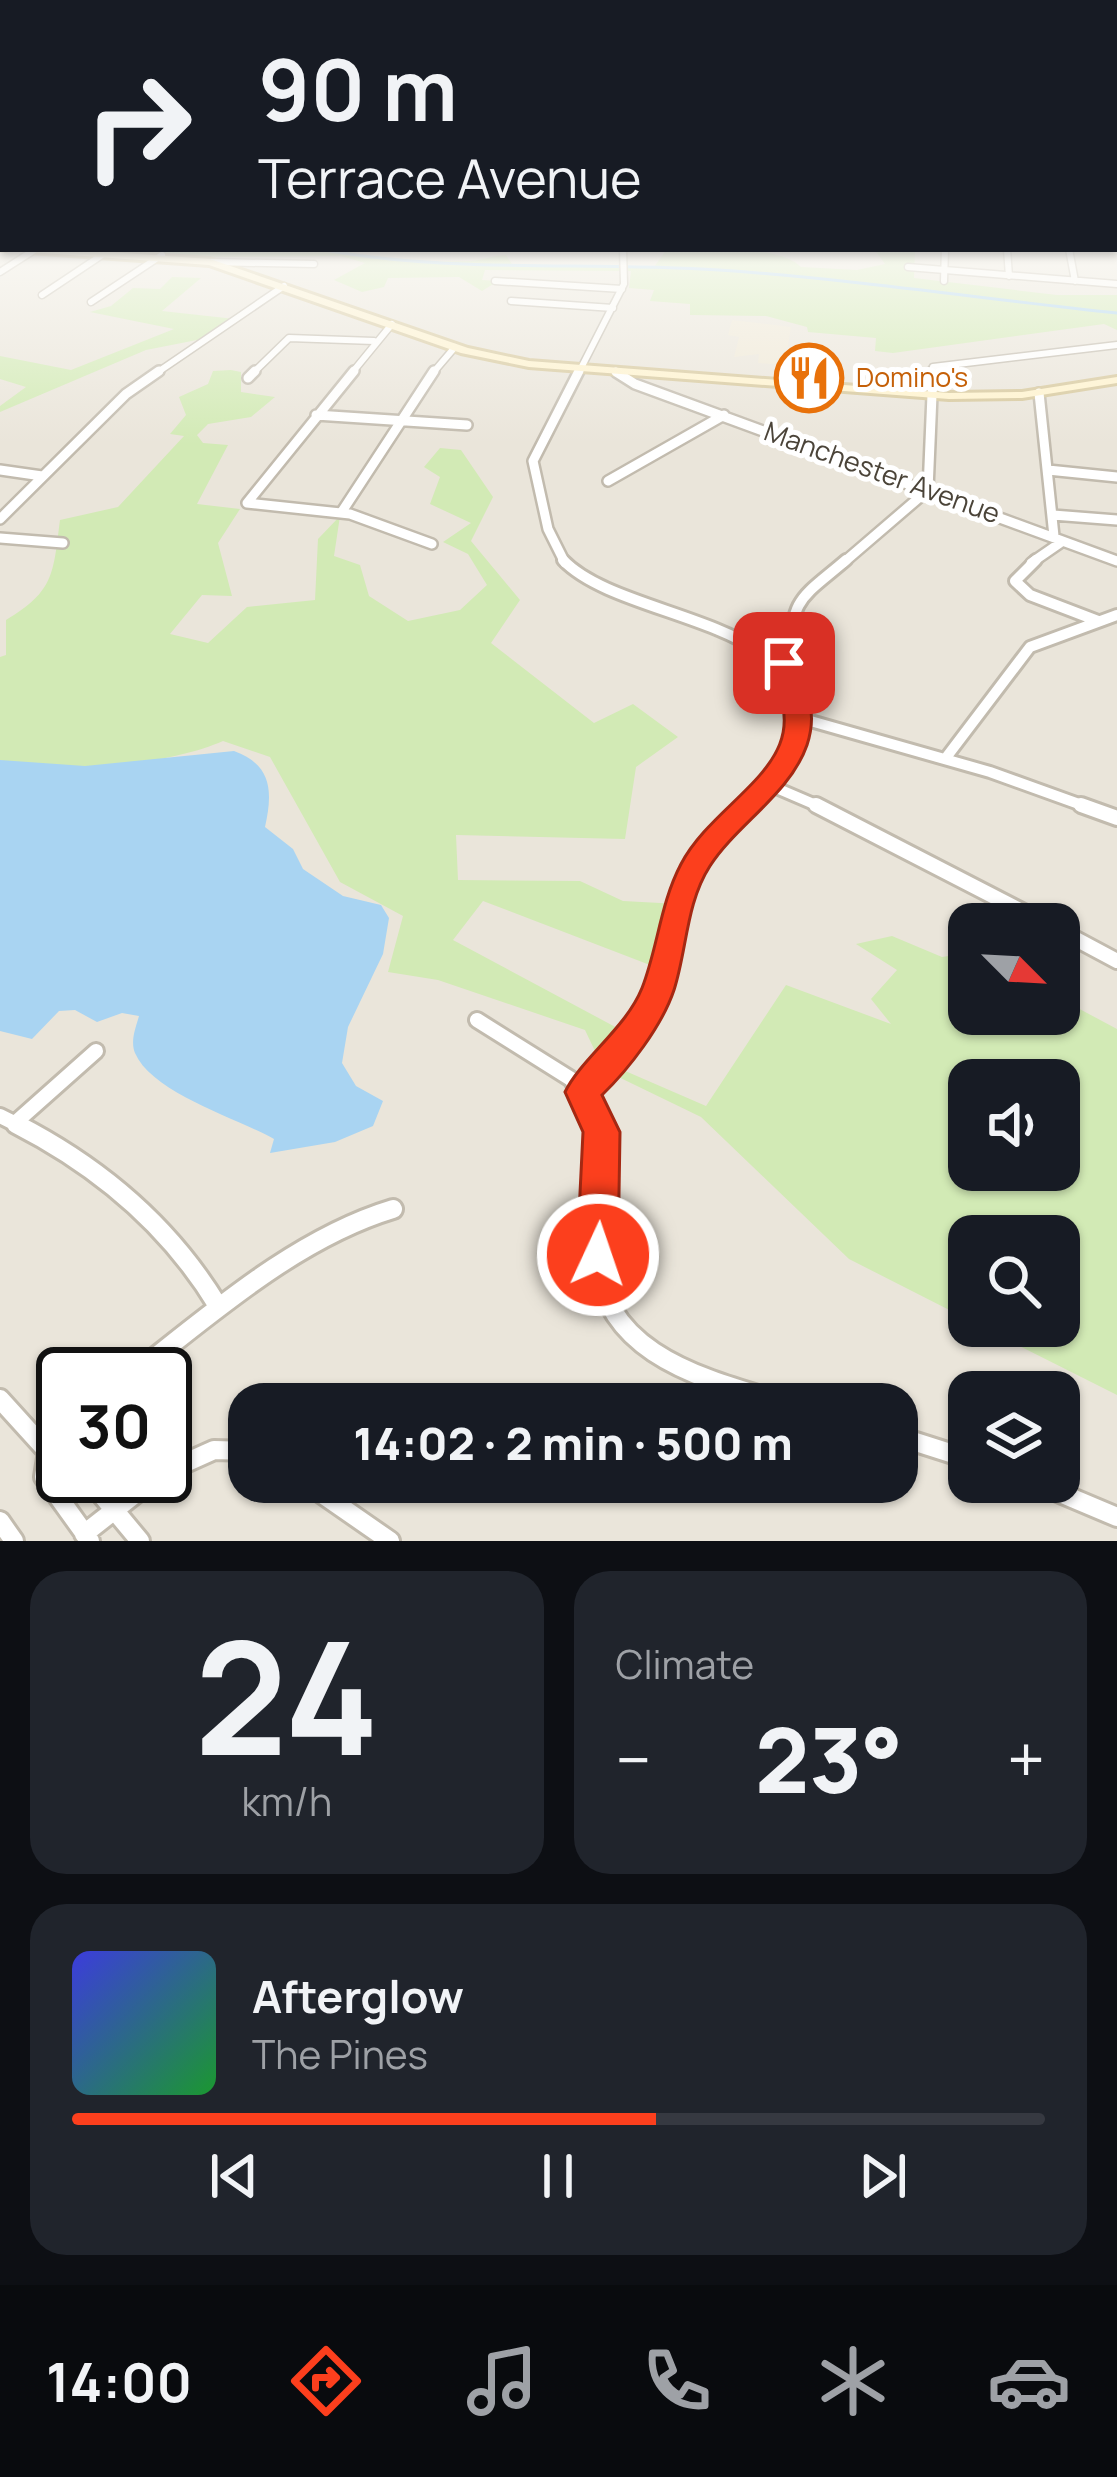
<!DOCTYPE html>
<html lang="en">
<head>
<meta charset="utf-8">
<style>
  :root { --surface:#171b24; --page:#20242c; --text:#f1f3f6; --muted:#9ea1a6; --line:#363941; --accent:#fc3f1d }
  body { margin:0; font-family:Manrope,sans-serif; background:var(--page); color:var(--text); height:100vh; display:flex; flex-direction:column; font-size:45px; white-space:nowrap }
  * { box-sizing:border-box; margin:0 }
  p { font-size:39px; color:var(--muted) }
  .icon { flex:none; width:66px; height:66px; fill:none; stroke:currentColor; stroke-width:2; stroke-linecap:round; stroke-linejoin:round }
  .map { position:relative; height:1541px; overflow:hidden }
  .sheet { display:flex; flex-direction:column; gap:30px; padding:30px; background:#0d0f14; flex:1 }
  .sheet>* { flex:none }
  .top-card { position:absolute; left:0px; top:0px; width:1119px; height:252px; box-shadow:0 3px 9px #0004; background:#171b24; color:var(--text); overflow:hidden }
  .needle { width:78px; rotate:114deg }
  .fabs { position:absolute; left:948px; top:903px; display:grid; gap:24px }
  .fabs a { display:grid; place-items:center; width:132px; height:132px; border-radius:24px; background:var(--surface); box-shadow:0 3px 9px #0004; font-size:60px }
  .speed { position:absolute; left:36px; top:1347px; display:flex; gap:24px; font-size:60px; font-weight:700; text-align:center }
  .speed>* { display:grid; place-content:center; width:156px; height:156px; border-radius:50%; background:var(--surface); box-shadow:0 3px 9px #0004; line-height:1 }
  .speed .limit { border:6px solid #111; border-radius:18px; background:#fff; color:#111 }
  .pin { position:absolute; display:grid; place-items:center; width:102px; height:102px; color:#fff; margin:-51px; border-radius:24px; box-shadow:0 6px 18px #0006 }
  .me { position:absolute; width:132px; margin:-66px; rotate:3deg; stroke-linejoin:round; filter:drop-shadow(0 0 9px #0008) }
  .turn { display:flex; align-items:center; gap:42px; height:252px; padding:0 60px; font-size:54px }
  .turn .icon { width:156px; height:156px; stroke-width:2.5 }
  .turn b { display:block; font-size:84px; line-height:102px }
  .big { font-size:90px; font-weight:800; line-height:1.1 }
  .sheet .card { flex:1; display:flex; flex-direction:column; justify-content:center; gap:18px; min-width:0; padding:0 42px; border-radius:36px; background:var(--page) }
  .sheet .dial { align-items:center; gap:0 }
  .dial b { font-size:156px; line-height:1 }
  .song { display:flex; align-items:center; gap:36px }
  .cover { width:144px; height:144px; border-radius:18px; background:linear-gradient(135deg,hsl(240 70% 55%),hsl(130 70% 35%)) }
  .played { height:12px; border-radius:6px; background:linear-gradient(90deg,var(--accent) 60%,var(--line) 60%) }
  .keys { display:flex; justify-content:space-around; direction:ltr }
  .heat { display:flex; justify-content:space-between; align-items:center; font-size:66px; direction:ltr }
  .sheet .tiles { flex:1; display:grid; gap:30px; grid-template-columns:1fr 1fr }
  .card:last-child { grid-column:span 2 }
  .trip { position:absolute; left:228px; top:1383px; width:690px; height:120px; border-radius:36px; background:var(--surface); box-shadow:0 3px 9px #0004; font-weight:800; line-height:120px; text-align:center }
  .dock { display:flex; height:192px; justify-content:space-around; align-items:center; background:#090b0e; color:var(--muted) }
  .dock .icon { width:84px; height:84px }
  .dock .active { color:var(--accent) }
  .dock b { font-size:54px; color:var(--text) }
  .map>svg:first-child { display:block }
</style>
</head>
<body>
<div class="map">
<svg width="1117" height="1541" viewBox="0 0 1117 1541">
  <rect width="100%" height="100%" fill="#f6f3ec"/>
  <path fill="#eae5da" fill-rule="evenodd" d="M 0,228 L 3,249 L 1116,249 L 1117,228 L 1117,1541 L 0,1541 ZM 969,924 L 1059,924 L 1059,1014 L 969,1014 ZM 969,1080 L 1059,1080 L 1059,1170 L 969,1170 ZM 969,1236 L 1059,1236 L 1059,1326 L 969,1326 ZM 63,1374 L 165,1374 L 165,1476 L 63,1476 ZM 969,1392 L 1059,1392 L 1059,1482 L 969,1482 ZM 249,1404 L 897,1404 L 897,1482 L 249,1482 Z"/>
  <path fill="#efe8d6" d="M 732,320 L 791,327 L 785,365 L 758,363 L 759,354 L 734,357 L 739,337 L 728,335 Z"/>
  <path fill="#d2eab5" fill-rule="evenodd" d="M 339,249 C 379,262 426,262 470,261 C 484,260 493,255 506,255 L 514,267 L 654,267 L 667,249 C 701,249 778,244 801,267 L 857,270 L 885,264 L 874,249 L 915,249 L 914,278 L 1057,295 L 1117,295 L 1117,330 L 1104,324 L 893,353 L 875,351 L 876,338 L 808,332 L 807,327 L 766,316 L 690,315 L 690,304 L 650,301 L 654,290 L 629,288 L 631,271 L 485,270 L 482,280 L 498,281 L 482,291 L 459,277 L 388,278 L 384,287 L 362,292 L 334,280 L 365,263 L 341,256 L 205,257 L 141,250 Z
    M 172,277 L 201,278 L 162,311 L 235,319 L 207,338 L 146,350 L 0,412 L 0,406 L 26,387 L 0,379 L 0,356 L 71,370 L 174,329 L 90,312 L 111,306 L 133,288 L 160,289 Z
    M 231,370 L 241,372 L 241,392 L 275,397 L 251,417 L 208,424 L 197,435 L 203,443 L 228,445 L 197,504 L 240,509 L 218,543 L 232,596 L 202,595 L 170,634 L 208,643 L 247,607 L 315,600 L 318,539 L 340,516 L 334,556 L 360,565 L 369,596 L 408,621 L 460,610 L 487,585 L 468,554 L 443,542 L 471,523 L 430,504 L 440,477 L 424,467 L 440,448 L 461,450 L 493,497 L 471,541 L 520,600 L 491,643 L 594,723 L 633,704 L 678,737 L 636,767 L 625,839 L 456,835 L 458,880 L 580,881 L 623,901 L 679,904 L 663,970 L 483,901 L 453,940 L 621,1030 L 605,1051 L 623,1070 L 706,1106 L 786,985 L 891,1024 L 871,999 L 897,970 L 856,944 L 892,936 L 942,957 L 969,953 L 969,1014 L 1059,1014 L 1059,998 L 1117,1029 L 1117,1395 L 980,1326 L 1059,1326 L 1059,1236 L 969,1236 L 969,1320 L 849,1259 L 701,1117 L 604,1070 L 585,1030 L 438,980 L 388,972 L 403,916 L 340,882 L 270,757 L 223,741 C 169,765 58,776 0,760 L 0,657 L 6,655 L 6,620 C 55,591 53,573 60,520 L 118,507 L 184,436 L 170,434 L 186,415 L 179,397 L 208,384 L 213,371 ZM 969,1080 L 1059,1080 L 1059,1170 L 969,1170 Z"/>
  <path fill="#a9d4f2" d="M 234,751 C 272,765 273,791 265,827 L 293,849 L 303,869 L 343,896 L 381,905 L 389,918 L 383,954 L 348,1027 L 342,1063 L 356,1086 L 383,1101 L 373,1126 L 335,1142 L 270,1153 L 274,1139 C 237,1118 152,1093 135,1053 C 130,1041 136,1027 139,1016 L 122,1013 L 97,1022 L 75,1010 L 59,1011 L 32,1039 L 0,1031 L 0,760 L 85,766 Z"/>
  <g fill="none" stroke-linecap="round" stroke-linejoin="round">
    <path stroke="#a9d4f2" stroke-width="3" d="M 319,249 C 452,274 585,261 719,270 C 851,279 985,299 1117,313"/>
    <defs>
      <path id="street-far4" d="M 1007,249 L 1009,276
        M 1069,249 L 1075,281
        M 210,262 L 314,264
        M 908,267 L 1117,284
        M 0,272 L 36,249
        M 495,281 L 622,289
        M 944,281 L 945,249
        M 42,295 L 105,253
        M 511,301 L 613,308
        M 91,302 L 162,255
        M 616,372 L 620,374
        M 155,374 L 284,286
        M 252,374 L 289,338 L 374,341
        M 351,374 L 392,324
        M 432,374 L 455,347
        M 578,374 L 624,284 L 623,249
        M 933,374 L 933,367 L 1117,345"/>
      <path id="street-far3" d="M 354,371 L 247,503 L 350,514 L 432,544
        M 616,372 L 635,384 L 1117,561
        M 248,378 L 255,371
        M 316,415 L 467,425
        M 0,470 L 42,476
        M 1048,470 L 1117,477
        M 608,481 L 724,415
        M 341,513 L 434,371
        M 1053,515 L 1117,520
        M 0,519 L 126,394 L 159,371
        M 0,538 L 63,543
        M 565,563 L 548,529 L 533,461 L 579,371
        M 843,563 L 928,490 L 933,371
        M 1031,563 L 1060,543 L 1054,536 L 1039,393"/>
      <path id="street-far2" d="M 563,560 C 620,620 807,618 797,723 C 793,759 772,783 747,808
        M 1036,560 L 1015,581 L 1030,595 L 1098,621
        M 777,666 L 791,657 C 790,597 803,597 846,560
        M 800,718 L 990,772 L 1090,808
        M 945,759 L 1030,647 L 1117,615
        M 767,784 L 823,808"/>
      <path id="street-far1" d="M 816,805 L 1047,924
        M 1081,805 L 1117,818
        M 1059,930 L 1117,961
        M 477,1020 L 571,1079 L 600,1127
        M 582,1092 L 649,1008 L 666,968 L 693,869 L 750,805
        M 0,1116 L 22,1127
        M 15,1123 L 96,1051"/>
      <path id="street" d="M 16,1124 C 100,1167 169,1225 218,1306
        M 599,1124 C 608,1164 598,1206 597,1246 C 595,1354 704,1379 788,1404
        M 134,1374 C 212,1313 297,1238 393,1209
        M 0,1399 L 48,1452
        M 897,1436 L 969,1459
        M 63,1439 L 48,1452 L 44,1477 L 90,1541
        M 165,1472 L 214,1450 L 249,1451
        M 86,1476 L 140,1541
        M 305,1482 L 390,1541
        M 1034,1482 L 1117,1517
        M 0,1521 L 14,1541
        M 84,1534 L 158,1476"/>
      <path id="secondary" d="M 0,244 L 3,245 L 6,250 L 0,250 Z
        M 25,249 L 66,249 L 210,259 L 468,348 L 529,361 L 949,393 L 1022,392 L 1117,377 L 1117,383 L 1022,398 L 949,399 L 529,367 L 461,353 L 209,265 L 29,252 Z"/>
    </defs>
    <use href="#street-far4" stroke="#c2bbae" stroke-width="9"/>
    <use href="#street-far3" stroke="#c2bbae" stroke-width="14"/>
    <use href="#street-far2" stroke="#c2bbae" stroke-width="16"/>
    <use href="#street-far1" stroke="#c2bbae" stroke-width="20"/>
    <use href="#street" stroke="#c2bbae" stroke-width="24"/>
    <use href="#secondary" stroke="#d6c79b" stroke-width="6"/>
    <use href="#street-far4" stroke="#fff" stroke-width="6"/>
    <use href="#street-far3" stroke="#fff" stroke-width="9"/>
    <use href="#street-far2" stroke="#fff" stroke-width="10"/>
    <use href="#street-far1" stroke="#fff" stroke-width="14"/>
    <use href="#street" stroke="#fff" stroke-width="18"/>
    <use href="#secondary" fill="#fff3cd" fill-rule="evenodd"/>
  </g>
  <linearGradient id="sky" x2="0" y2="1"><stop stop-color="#8fc1ec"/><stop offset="0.51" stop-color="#fbfaf6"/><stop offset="1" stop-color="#fbfaf6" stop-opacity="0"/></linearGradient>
  <rect width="1117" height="444" fill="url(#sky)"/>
  <path fill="#fc3f1d" stroke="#a42913" stroke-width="3" d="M 784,655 L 796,663 L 791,669 C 810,693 817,714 807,745 C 790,794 737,824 710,866 C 686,903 687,950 674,990 C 662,1026 629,1069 602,1095 L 620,1132 L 618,1255 L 612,1267 L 598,1273 L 583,1267 L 577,1255 L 583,1132 L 565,1092 C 581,1059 626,1028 642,988 C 658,947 660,904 681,864 C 718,793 830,760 764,666 Z"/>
  <defs>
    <symbol id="restaurant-ring" viewBox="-11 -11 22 22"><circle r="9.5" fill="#fff" stroke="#e8710a" stroke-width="1.5"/><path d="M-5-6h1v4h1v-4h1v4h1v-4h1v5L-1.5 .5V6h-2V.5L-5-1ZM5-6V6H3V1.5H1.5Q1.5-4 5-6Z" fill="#e8710a"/></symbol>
  </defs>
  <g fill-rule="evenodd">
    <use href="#restaurant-ring" x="771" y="340" width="76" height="76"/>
  </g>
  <g text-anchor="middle" stroke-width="10" stroke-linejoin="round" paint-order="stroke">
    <g font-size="27" fill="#c56008" stroke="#fff" text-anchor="start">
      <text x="856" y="387">Domino's</text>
    </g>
    <g font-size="27" fill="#4b4439" stroke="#fff">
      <text transform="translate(882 473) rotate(20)" y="9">Manchester Avenue</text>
    </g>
  </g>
</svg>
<div class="fabs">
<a><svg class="needle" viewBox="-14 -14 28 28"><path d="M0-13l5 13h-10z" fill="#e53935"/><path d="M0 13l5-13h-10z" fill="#9ea1a6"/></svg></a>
<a><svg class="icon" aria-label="sound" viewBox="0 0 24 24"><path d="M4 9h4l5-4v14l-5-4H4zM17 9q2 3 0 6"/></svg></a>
<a><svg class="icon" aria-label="search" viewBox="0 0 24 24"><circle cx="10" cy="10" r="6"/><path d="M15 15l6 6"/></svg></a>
<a><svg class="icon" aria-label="layers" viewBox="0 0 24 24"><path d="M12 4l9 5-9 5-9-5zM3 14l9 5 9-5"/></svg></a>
</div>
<div class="speed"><div class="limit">30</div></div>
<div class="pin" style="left:784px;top:663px;background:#d93025"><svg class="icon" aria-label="arrive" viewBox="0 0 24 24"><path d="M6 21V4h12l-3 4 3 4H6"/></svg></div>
<svg class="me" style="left:598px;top:1255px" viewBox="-20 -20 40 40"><circle r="17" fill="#fc3f1d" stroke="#fff" stroke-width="3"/><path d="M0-11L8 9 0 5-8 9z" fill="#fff"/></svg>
<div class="trip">14:02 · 2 min · 500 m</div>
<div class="top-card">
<div class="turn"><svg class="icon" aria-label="right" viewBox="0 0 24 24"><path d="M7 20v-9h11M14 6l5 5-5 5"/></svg><div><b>90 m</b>Terrace Avenue</div></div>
</div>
</div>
<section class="sheet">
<div class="tiles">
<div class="card dial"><b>24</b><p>km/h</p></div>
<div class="card"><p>Climate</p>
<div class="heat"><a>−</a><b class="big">23°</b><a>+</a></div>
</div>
<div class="card">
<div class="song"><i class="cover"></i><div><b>Afterglow</b><p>The Pines</p></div></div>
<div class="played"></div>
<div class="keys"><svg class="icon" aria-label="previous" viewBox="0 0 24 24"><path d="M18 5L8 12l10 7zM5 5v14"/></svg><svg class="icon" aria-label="pause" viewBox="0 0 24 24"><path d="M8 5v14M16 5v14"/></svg><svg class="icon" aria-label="next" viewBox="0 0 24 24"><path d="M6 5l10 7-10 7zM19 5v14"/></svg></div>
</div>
</div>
</section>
<nav class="dock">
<b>14:00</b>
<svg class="icon active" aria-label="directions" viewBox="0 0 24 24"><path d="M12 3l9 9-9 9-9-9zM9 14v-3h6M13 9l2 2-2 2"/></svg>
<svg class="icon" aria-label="music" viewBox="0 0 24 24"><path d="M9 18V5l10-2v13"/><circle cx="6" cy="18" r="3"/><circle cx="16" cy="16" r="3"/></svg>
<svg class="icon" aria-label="phone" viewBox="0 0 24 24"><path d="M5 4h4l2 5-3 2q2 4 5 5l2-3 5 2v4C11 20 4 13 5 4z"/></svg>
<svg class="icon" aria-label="climate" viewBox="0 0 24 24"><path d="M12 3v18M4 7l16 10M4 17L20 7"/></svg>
<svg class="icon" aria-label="car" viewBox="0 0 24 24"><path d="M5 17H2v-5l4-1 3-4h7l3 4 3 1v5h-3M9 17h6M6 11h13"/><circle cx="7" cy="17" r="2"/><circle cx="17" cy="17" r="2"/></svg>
</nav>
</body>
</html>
